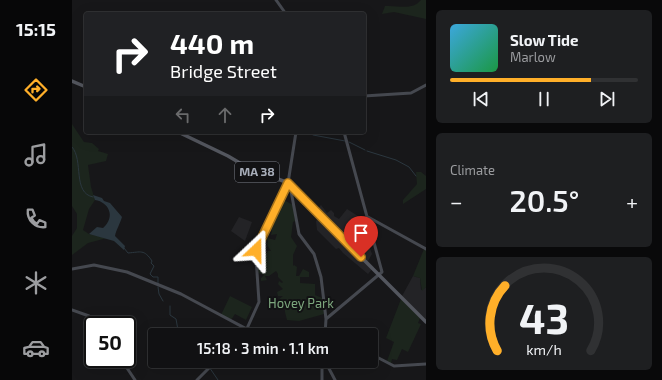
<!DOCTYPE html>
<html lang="en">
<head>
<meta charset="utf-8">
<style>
  :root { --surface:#111113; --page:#1e1f21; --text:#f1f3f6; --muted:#9c9da0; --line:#303133; --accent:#ffaf29 }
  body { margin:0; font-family:"Exo 2",sans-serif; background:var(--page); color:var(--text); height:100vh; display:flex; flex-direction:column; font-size:15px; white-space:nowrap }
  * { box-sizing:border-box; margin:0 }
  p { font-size:13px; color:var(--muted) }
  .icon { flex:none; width:22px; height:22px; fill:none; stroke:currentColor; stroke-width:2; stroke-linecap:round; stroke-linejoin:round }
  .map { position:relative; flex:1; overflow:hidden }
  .side { display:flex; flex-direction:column; gap:10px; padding:10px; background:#09090a; width:236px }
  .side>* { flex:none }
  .hud { position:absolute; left:12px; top:12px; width:282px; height:122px; border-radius:4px; box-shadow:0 4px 16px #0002,0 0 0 1px var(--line); background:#202124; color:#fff; overflow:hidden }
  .speed { position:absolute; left:12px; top:316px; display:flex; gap:8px; font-size:20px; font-weight:700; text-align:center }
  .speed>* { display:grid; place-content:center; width:52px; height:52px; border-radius:50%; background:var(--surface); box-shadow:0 4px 16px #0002,0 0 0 1px var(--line); line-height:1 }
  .speed .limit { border:2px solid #111; border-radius:6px; background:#fff; color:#111 }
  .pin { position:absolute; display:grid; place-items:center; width:34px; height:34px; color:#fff; margin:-41px -17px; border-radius:50% 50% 50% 0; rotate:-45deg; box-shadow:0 0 4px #0007 }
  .pin .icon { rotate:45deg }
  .me { position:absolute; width:44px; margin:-22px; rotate:23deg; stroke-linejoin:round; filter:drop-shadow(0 0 3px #0008) }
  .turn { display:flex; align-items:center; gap:14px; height:84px; padding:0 20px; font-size:18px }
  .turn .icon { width:52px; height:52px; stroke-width:2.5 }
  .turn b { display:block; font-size:28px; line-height:34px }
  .lanes { display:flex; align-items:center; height:38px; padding:0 20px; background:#0003; justify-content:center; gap:20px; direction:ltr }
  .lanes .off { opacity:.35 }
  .big { font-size:30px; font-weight:600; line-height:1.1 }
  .side .widget { flex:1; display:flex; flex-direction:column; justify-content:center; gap:6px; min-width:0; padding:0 14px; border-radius:6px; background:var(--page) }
  .side .dial { align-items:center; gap:0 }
  .dial svg { height:104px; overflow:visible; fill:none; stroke:var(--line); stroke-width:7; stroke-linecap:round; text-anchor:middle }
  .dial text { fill:var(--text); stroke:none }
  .song { display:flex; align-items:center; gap:12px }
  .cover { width:48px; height:48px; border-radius:6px; background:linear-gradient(135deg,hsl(200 70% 55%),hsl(140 70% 35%)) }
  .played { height:4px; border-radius:2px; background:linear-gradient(90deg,var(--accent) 75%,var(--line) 75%) }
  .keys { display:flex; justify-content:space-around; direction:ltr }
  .heat { display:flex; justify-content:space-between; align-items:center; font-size:22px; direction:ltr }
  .trip { position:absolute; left:76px; top:328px; width:230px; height:40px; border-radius:4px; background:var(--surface); box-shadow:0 4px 16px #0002,0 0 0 1px var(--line); font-weight:600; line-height:40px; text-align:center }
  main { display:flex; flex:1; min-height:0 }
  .dock { display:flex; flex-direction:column; width:72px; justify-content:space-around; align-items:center; background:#070708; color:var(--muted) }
  .dock .icon { width:28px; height:28px }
  .dock .current { color:var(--accent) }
  .dock b { font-size:18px; color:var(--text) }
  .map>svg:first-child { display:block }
</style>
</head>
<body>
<main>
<nav class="dock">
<b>15:15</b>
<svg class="icon current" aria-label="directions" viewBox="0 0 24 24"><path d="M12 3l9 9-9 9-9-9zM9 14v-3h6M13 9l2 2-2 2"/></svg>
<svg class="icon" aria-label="music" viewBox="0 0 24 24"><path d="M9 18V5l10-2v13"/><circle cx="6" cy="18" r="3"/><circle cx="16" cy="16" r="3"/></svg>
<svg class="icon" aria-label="phone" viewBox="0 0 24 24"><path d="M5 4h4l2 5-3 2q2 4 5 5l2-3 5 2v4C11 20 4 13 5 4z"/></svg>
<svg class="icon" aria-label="climate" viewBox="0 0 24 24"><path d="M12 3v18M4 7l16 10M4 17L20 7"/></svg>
<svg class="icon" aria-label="car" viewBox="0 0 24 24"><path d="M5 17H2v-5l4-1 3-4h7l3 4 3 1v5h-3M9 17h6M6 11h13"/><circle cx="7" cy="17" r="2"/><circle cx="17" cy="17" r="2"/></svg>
</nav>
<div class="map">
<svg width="354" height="380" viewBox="0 0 354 380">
  <rect width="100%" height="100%" fill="#171719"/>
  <path fill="#232326" d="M 249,205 L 255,213 L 259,210 L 262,213 L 262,216 L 267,219 L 275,209 L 295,222 L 300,238 L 295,240 L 300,254 L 296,261 L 302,267 L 296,274 L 271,253 L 267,248 L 264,249 L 245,230 L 244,221 L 248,217 L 243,212 Z
    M 167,217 L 180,222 L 173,241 L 159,231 Z
    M 341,276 L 348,278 L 349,290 L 354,287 L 354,320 L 330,296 Z"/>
  <path fill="#1c251d" d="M 349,0 L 354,0 L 354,19 L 322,12 L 310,14 L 313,6 C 326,5 340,11 349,0 Z
    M 0,124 L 12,142 L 20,143 L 27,149 L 26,151 L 36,154 L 34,161 L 16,165 L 19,187 L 23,200 L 17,209 L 11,230 L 17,234 L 35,238 L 16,243 L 0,255 L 0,236 L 5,228 L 5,214 L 0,206 Z
    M 344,172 L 349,172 L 354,176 L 354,189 L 331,204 L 331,200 L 345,184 Z
    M 210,199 L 221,205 L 223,221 L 221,222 L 219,237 L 225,246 L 221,255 L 221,266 L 222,265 L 225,267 L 224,276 L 227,276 L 231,269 L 237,272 L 237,277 L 228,277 L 228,283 L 243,284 L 243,295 L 250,298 L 252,314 L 227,321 L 215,320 L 213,312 L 213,304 L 207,304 L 206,302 L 214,302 L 214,300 L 206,300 L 211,296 L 206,296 L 205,292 L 211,289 L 206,284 L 207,281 L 210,283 L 211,282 L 206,277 L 206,274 L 204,271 L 197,276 L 193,276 L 195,280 L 189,281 L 189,278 L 192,275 L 186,273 L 185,256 L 193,256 L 196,251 L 199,251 L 195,245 L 196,241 L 191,238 L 192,237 L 203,240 L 205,234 L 199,235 L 200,231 L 195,229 Z
    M 352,249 L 354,250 L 354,287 L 350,291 L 348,278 L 341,276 Z
    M 158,296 L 180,307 L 174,320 L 163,314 L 159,320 L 149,315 Z
    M 329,299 L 348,318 L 346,323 L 349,324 L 336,352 L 330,349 L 325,360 L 320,359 L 319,364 L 315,361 L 322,342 L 314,338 Z"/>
  <path fill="#2b373f" d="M 21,195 L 30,198 L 32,201 L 38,203 L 50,217 C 48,224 44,230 43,236 L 53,246 L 52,250 L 42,241 L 17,234 L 25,227 L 31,228 C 44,217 37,202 23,200 Z"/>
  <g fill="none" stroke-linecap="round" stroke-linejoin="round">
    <path stroke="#2b373f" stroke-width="1" d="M 241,135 L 273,141
      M 277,142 L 293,150
      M 0,147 C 12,160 0,193 21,197
      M 295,151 L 324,160 L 337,167 L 344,176
      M 52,248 L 56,253 C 69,252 72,249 80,261 L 79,263 L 82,266 L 78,274 L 81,277 L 86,277 L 86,284
      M 86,287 L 87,294 L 91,301
      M 98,306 L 98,315 L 104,319 L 106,330 L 114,335
      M 133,361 L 146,380"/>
    <path stroke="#45484f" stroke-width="3" d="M 204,0 L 214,14
      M 292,96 L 339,93 L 354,85
      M 221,188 L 219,191 L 227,234 L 242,254 L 249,277 L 254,319 L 253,335
      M 296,217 L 354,249
      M 0,269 L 22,265 L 55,272 L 109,294 L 186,335
      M 0,310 L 17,316 L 29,325
      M 254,319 L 310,272 L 272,132
      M 172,335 L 187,302 L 184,257 L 185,246 L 216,183 L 224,132
      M 235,335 L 254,330 L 269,335
      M 299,354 L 322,366 L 354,364
      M 49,359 L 63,380
      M 253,361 L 263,380
      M 125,380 L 144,361
      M 250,380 L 250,361"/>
    <path stroke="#53565e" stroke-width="3.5" d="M 0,81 L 14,87
      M 106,132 L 156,156 L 178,169 L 214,182 L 354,322"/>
  </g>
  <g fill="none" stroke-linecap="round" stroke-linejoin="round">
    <defs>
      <path id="route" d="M 184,250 L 216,183 L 289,257"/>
    </defs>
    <use href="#route" stroke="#a6721b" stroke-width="10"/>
    <use href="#route" stroke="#ffaf29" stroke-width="7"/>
  </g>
  <g text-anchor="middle" stroke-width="4" stroke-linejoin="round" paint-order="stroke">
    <rect fill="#121214" stroke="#7b7f88" stroke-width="1" x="163" y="162" width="44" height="20" rx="3"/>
    <g font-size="12" font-weight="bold" fill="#a8aeba">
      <text x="185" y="176">MA 38</text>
    </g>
    <g font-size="13" fill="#7da77e" stroke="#121214">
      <text x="229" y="308">Hovey Park</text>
    </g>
  </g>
</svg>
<div class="speed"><div class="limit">50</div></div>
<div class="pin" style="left:289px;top:257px;background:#d93025"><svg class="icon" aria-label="arrive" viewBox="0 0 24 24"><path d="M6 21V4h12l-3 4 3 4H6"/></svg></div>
<svg class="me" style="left:184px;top:250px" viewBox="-20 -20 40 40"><path d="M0-17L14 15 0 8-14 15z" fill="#ffaf29" stroke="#fff" stroke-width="4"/></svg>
<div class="trip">15:18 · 3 min · 1.1 km</div>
<div class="hud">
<div class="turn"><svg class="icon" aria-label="right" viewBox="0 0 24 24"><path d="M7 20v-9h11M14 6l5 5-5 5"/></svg><div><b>440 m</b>Bridge Street</div></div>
<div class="lanes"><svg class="icon off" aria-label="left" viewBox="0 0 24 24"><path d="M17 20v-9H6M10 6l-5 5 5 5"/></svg><svg class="icon off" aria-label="ahead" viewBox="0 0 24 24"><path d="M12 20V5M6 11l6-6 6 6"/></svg><svg class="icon" aria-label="right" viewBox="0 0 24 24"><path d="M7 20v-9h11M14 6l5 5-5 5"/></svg></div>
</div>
</div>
<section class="side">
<div class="widget">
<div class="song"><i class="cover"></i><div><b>Slow Tide</b><p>Marlow</p></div></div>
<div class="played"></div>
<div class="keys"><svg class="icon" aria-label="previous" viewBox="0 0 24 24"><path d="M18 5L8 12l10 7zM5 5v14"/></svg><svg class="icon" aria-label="pause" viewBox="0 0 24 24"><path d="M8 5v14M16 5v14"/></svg><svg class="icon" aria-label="next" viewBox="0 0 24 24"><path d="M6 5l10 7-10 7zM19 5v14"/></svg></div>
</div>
<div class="widget"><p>Climate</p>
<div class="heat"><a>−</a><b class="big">20.5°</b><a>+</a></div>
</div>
<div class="widget dial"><svg viewBox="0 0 100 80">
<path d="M14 69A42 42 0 1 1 86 69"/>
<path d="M14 69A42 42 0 0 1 20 19" stroke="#ffaf29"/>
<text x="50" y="56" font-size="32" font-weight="700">43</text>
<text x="50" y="72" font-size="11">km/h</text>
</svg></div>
</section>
</main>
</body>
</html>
